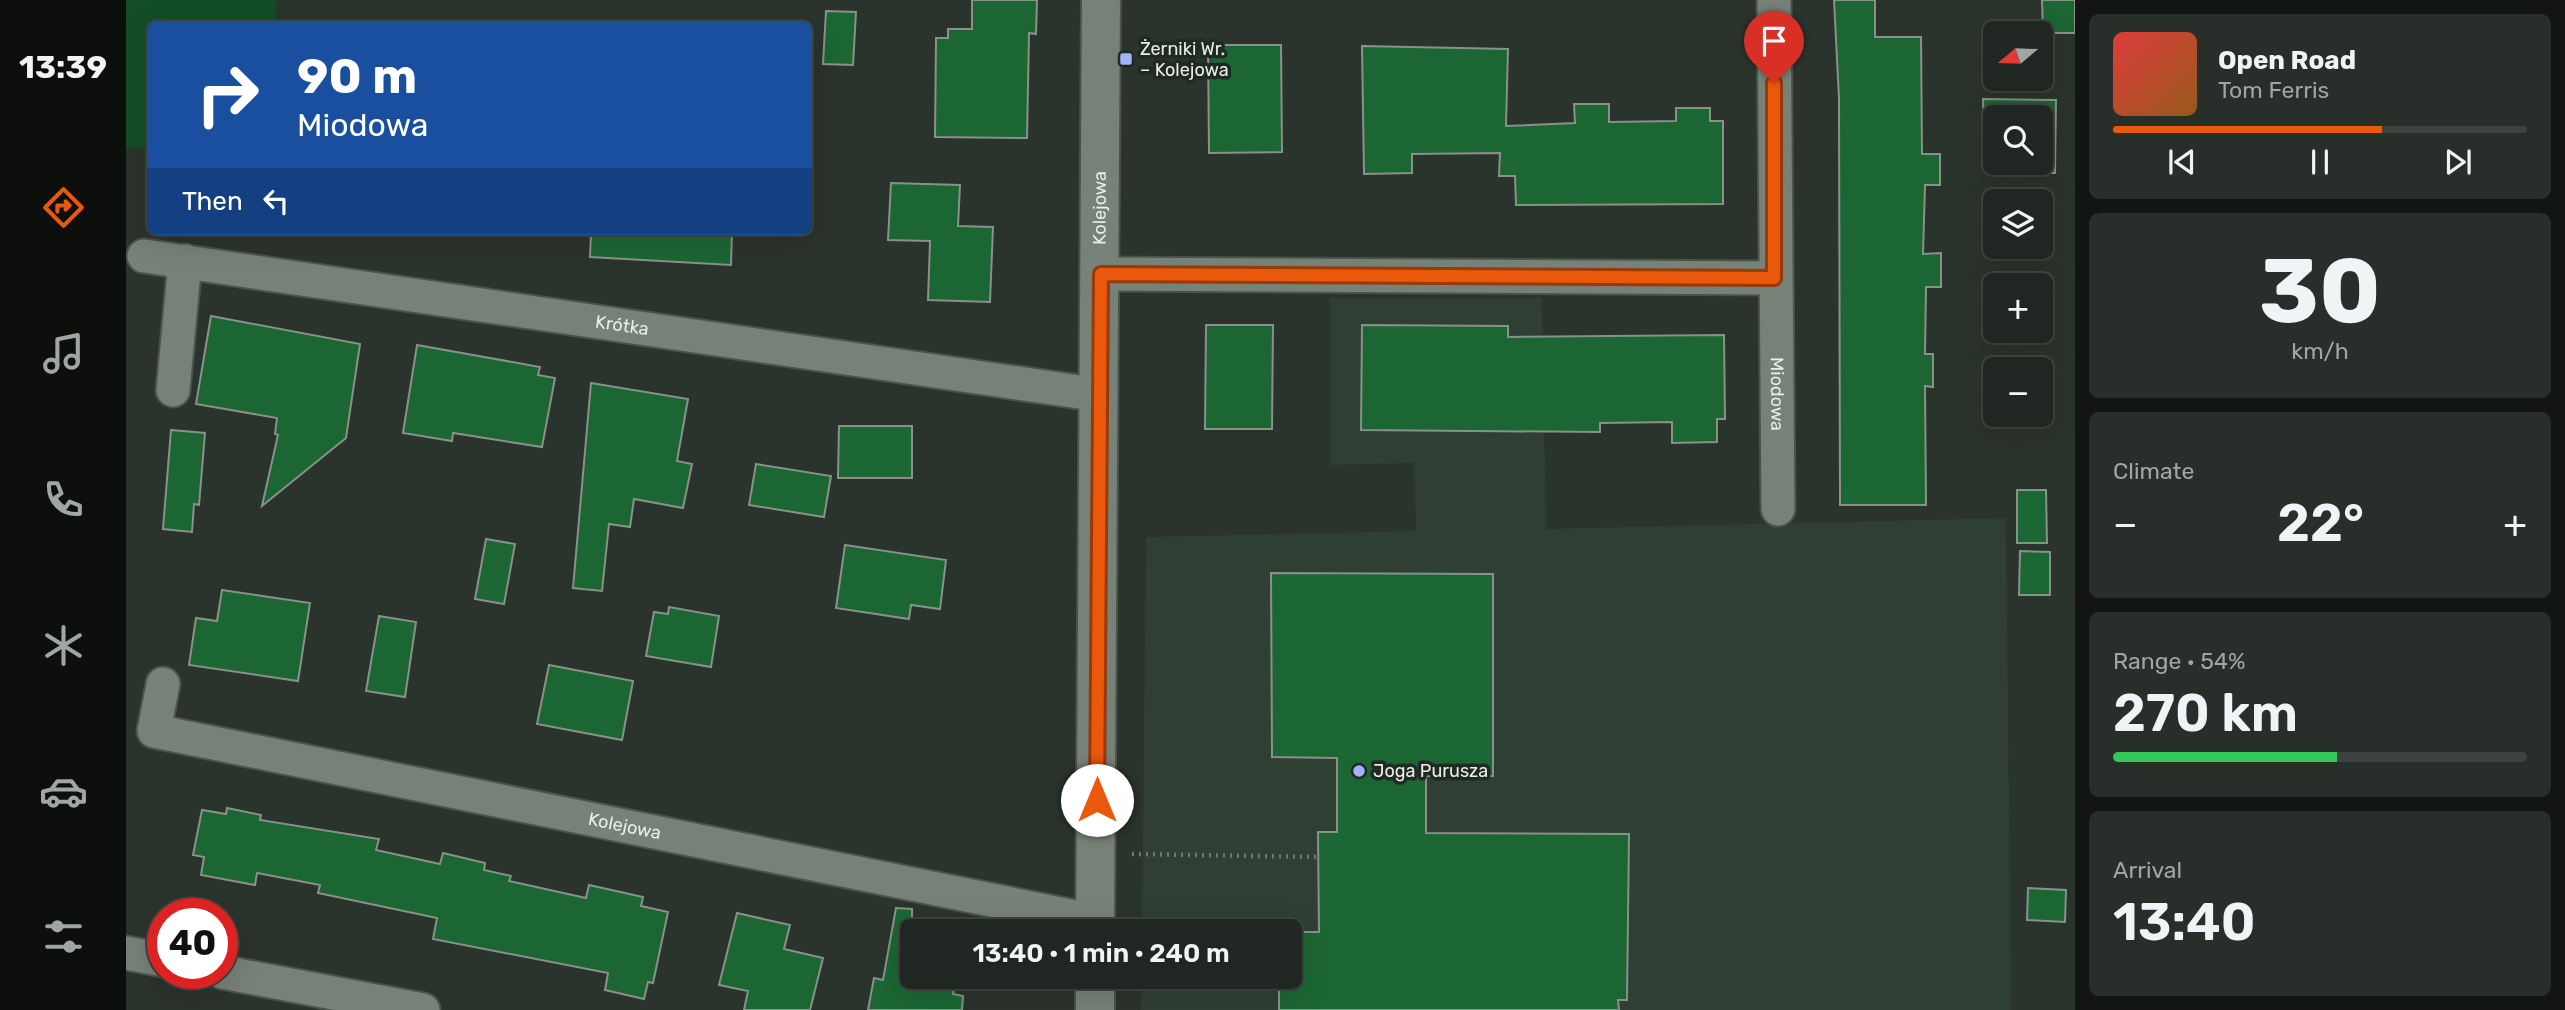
<!DOCTYPE html>
<html lang="en">
<head>
<meta charset="utf-8">
<style>
  :root { --surface:#202621; --page:#282e2a; --text:#f1f3f6; --muted:#a2a5a5; --line:#3d433f; --accent:#ea580c }
  body { margin:0; font-family:Rubik,sans-serif; background:var(--page); color:var(--text); height:100vh; display:flex; flex-direction:column; font-size:26px; white-space:nowrap }
  * { box-sizing:border-box; margin:0 }
  p { font-size:23px; color:var(--muted) }
  .icon { flex:none; width:38px; height:38px; fill:none; stroke:currentColor; stroke-width:2; stroke-linecap:round; stroke-linejoin:round }
  .map { position:relative; flex:1; overflow:hidden }
  .panel { display:flex; flex-direction:column; gap:14px; padding:14px; background:#121512; width:490px }
  .panel>* { flex:none }
  .top-card { position:absolute; left:21px; top:21px; width:665px; height:214px; border-radius:10px; box-shadow:0 7px 28px #0002,0 0 0 2px var(--line); background:#1a4fa0; color:#fff; overflow:hidden }
  .needle { width:46px; rotate:251deg }
  .controls { position:absolute; left:1857px; top:21px; display:grid; gap:14px }
  .controls a { display:grid; place-items:center; width:70px; height:70px; border-radius:10px; background:var(--surface); box-shadow:0 7px 28px #0002,0 0 0 2px var(--line); font-size:35px }
  .speed { position:absolute; left:21px; top:898px; display:flex; gap:14px; font-size:35px; font-weight:700; text-align:center }
  .speed>* { display:grid; place-content:center; width:91px; height:91px; border-radius:50%; background:var(--surface); box-shadow:0 7px 28px #0002,0 0 0 2px var(--line); line-height:1 }
  .speed .limit { border:10px solid #d22; background:#fff; color:#111 }
  .pin { position:absolute; display:grid; place-items:center; width:60px; height:60px; color:#fff; margin:-72px -30px; border-radius:50% 50% 50% 0; rotate:-45deg; box-shadow:0 0 7px #0007 }
  .pin .icon { rotate:45deg }
  .me { position:absolute; width:77px; margin:-38px; rotate:0deg; stroke-linejoin:round; filter:drop-shadow(0 0 5px #0008) }
  .turn { display:flex; align-items:center; gap:24px; height:147px; padding:0 35px; font-size:32px }
  .turn .icon { width:91px; height:91px; stroke-width:2.5 }
  .turn b { display:block; font-size:49px; line-height:60px }
  .then { display:flex; align-items:center; height:66px; padding:0 35px; background:#0003; gap:14px; font-size:26px }
  .big { font-size:52px; font-weight:600; line-height:1.1 }
  .panel .widget { flex:1; display:flex; flex-direction:column; justify-content:center; gap:10px; min-width:0; padding:0 24px; border-radius:10px; background:var(--page) }
  .panel .dial { align-items:center; gap:0 }
  .dial b { font-size:91px; line-height:1 }
  .song { display:flex; align-items:center; gap:21px }
  .cover { width:84px; height:84px; border-radius:10px; background:linear-gradient(135deg,hsl(0 70% 55%),hsl(30 70% 35%)) }
  .played { height:7px; border-radius:4px; background:linear-gradient(90deg,var(--accent) 65%,var(--line) 65%) }
  .keys { display:flex; justify-content:space-around; direction:ltr }
  .heat { display:flex; justify-content:space-between; align-items:center; font-size:38px; direction:ltr }
  .charge { height:10px; border-radius:5px; background:linear-gradient(90deg,#34c759 54%,var(--line) 0) }
  .trip { position:absolute; left:774px; top:919px; width:402px; height:70px; border-radius:10px; background:var(--surface); box-shadow:0 7px 28px #0002,0 0 0 2px var(--line); font-weight:600; line-height:70px; text-align:center }
  main { display:flex; flex:1; min-height:0 }
  .dock { display:flex; flex-direction:column; width:126px; justify-content:space-around; align-items:center; background:#0d0f0d; color:var(--muted) }
  .dock .icon { width:49px; height:49px }
  .dock .active { color:var(--accent) }
  .dock b { font-size:32px; color:var(--text) }
  .map>svg:first-child { display:block }
</style>
</head>
<body>
<main>
<nav class="dock">
<b>13:39</b>
<svg class="icon active" aria-label="directions" viewBox="0 0 24 24"><path d="M12 3l9 9-9 9-9-9zM9 14v-3h6M13 9l2 2-2 2"/></svg>
<svg class="icon" aria-label="music" viewBox="0 0 24 24"><path d="M9 18V5l10-2v13"/><circle cx="6" cy="18" r="3"/><circle cx="16" cy="16" r="3"/></svg>
<svg class="icon" aria-label="phone" viewBox="0 0 24 24"><path d="M5 4h4l2 5-3 2q2 4 5 5l2-3 5 2v4C11 20 4 13 5 4z"/></svg>
<svg class="icon" aria-label="climate" viewBox="0 0 24 24"><path d="M12 3v18M4 7l16 10M4 17L20 7"/></svg>
<svg class="icon" aria-label="car" viewBox="0 0 24 24"><path d="M5 17H2v-5l4-1 3-4h7l3 4 3 1v5h-3M9 17h6M6 11h13"/><circle cx="7" cy="17" r="2"/><circle cx="17" cy="17" r="2"/></svg>
<svg class="icon" aria-label="filters" viewBox="0 0 24 24"><path d="M4 7h16M4 17h16"/><circle cx="9" cy="7" r="2"/><circle cx="15" cy="17" r="2"/></svg>
</nav>
<div class="map">
<svg width="1949" height="1010" viewBox="0 0 1949 1010">
  <rect width="100%" height="100%" fill="#2a332c"/>
  <path fill="#303f33" d="M 1204,298 L 1416,298 L 1420,529 L 1880,518 L 1885,1010 L 1015,1010 L 1015,977 L 1164,976 L 1164,931 L 1016,931 L 1020,537 L 1290,531 L 1288,463 L 1204,465 Z"/>
  <path fill="#124d25" d="M 0,0 L 151,0 L 149,24 L 24,24 L 24,148 L 0,147 Z"/>
  <path fill="#1b6633" stroke="#889289" stroke-width="2" fill-rule="evenodd" d="M 846,0 L 911,0 L 910,34 L 903,33 L 901,138 L 809,137 L 810,38 L 822,38 L 822,29 L 846,29 Z
    M 1708,0 L 1749,0 L 1749,37 L 1795,37 L 1796,154 L 1814,154 L 1814,185 L 1799,185 L 1797,254 L 1815,253 L 1815,287 L 1800,287 L 1799,354 L 1807,354 L 1807,387 L 1799,386 L 1800,505 L 1714,505 L 1713,98 Z
    M 1916,0 L 1949,0 L 1949,33 L 1917,33 Z
    M 700,11 L 730,12 L 727,65 L 697,64 Z
    M 1082,45 L 1155,45 L 1156,152 L 1083,153 Z
    M 1236,46 L 1382,49 L 1380,126 L 1449,123 L 1448,104 L 1483,104 L 1483,122 L 1550,121 L 1550,108 L 1584,108 L 1584,121 L 1597,121 L 1597,204 L 1390,205 L 1389,176 L 1373,176 L 1374,153 L 1286,154 L 1286,173 L 1238,174 Z
    M 1857,99 L 1930,100 L 1929,173 L 1859,172 ZM 1869,117 L 1914,117 L 1914,163 L 1869,163 Z
    M 765,183 L 834,185 L 832,226 L 867,227 L 864,302 L 802,300 L 804,241 L 762,240 Z
    M 548,231 L 606,231 L 605,265 L 464,257 L 465,233 Z
    M 85,316 L 234,344 L 220,438 L 136,506 L 152,435 L 149,434 L 151,418 L 70,404 Z
    M 1080,325 L 1147,325 L 1146,429 L 1079,429 Z
    M 1236,325 L 1382,326 L 1382,337 L 1598,335 L 1599,419 L 1591,419 L 1591,442 L 1546,443 L 1546,422 L 1474,423 L 1474,432 L 1235,430 Z
    M 291,345 L 414,367 L 412,375 L 429,378 L 416,447 L 327,433 L 326,441 L 277,433 Z
    M 465,383 L 562,399 L 551,461 L 566,464 L 557,508 L 508,499 L 504,527 L 483,524 L 476,591 L 447,588 Z
    M 713,426 L 786,426 L 786,478 L 712,478 Z
    M 45,430 L 79,433 L 73,505 L 68,504 L 66,532 L 37,529 Z
    M 630,464 L 705,476 L 698,517 L 623,505 Z
    M 1891,490 L 1920,490 L 1921,543 L 1891,543 Z
    M 360,539 L 389,544 L 378,604 L 349,599 Z
    M 719,545 L 820,560 L 814,609 L 785,605 L 783,619 L 710,608 Z
    M 1894,551 L 1924,552 L 1924,595 L 1893,595 Z
    M 1145,573 L 1367,574 L 1367,776 L 1300,776 L 1300,833 L 1503,834 L 1501,1000 L 1492,1000 L 1493,1010 L 1153,1010 L 1153,976 L 1164,976 L 1164,932 L 1193,932 L 1192,832 L 1211,832 L 1211,758 L 1146,757 Z
    M 96,590 L 184,603 L 172,681 L 63,665 L 70,618 L 91,621 Z
    M 543,607 L 593,616 L 585,667 L 520,656 L 528,612 L 542,614 Z
    M 253,616 L 290,622 L 279,697 L 240,691 Z
    M 423,665 L 507,681 L 496,740 L 411,724 Z
    M 101,808 L 135,815 L 134,820 L 253,839 L 250,850 L 314,864 L 317,853 L 359,863 L 358,870 L 385,876 L 383,881 L 460,898 L 463,885 L 517,897 L 515,906 L 542,912 L 527,983 L 522,982 L 518,999 L 479,990 L 482,973 L 307,939 L 311,918 L 192,893 L 194,885 L 131,873 L 129,885 L 75,875 L 78,857 L 67,855 L 76,810 L 100,814 Z
    M 1902,888 L 1940,890 L 1939,922 L 1901,920 Z
    M 770,908 L 786,909 L 786,976 L 830,976 L 827,994 L 837,996 L 836,1010 L 742,1010 L 748,978 L 757,980 Z
    M 611,913 L 664,925 L 658,949 L 697,958 L 684,1010 L 618,1010 L 622,991 L 593,985 Z"/>
  <g fill="none" stroke-linecap="round" stroke-linejoin="round">
    <defs>
      <g id="minor">
        <path id="s1" d="M 1648,0 L 1652,509"/>
        <path id="s2" d="M 18,256 L 974,395"/>
        <path d="M 975,274 L 1648,278"/>
        <path d="M 47,390 L 59,261"/>
        <path id="s3" d="M 37,684 L 28,731 L 969,921"/>
        <path d="M 0,953 L 37,960"/>
        <path d="M 96,972 L 297,1010"/>
      </g>
      <g id="tertiary">
        <path id="s4" d="M 969,931 L 975,0"/>
        <path d="M 969,1010 L 969,976"/>
      </g>
    </defs>
    <use href="#minor" stroke="#4a524b" stroke-width="37"/>
    <use href="#tertiary" stroke="#4a524b" stroke-width="42"/>
    <path stroke="#6f7771" stroke-width="4.5" stroke-dasharray="2 5" stroke-linecap="butt" d="M 1006,854 L 1192,857"/>
    <use href="#minor" stroke="#768178" stroke-width="33"/>
    <use href="#tertiary" stroke="#768178" stroke-width="38"/>
  </g>
  <g fill="none" stroke-linecap="round" stroke-linejoin="round">
    <defs>
      <path id="route" d="M 971,800 L 975,274 L 1648,278 L 1648,83"/>
    </defs>
    <use href="#route" stroke="#983908" stroke-width="18"/>
    <use href="#route" stroke="#ea580c" stroke-width="12"/>
  </g>
  <g fill="#a1b3fd" stroke="#202922" stroke-width="2.5">
    <rect x="993" y="52" width="14" height="14" rx="3.5"/>
    <circle cx="1233" cy="771" r="7"/>
  </g>
  <g text-anchor="middle" stroke-width="7" stroke-linejoin="round" paint-order="stroke">
    <g font-size="18" fill="#e8eee9" stroke="#202922" text-anchor="start">
      <text x="1014" y="55">Żerniki Wr.<tspan x="1014" dy="21">– Kolejowa</tspan></text>
      <text x="1247" y="777">Joga Purusza</text>
    </g>
    <g font-size="18" fill="#e8eee9" stroke="#202922">
      <text dy="6" stroke="none"><textPath href="#s4" startOffset="723">Kolejowa</textPath></text>
      <text dy="6" stroke="none"><textPath href="#s2" startOffset="483">Krótka</textPath></text>
      <text dy="6" stroke="none"><textPath href="#s1" startOffset="394">Miodowa</textPath></text>
      <text dy="6" stroke="none"><textPath href="#s3" startOffset="528">Kolejowa</textPath></text>
    </g>
  </g>
</svg>
<div class="controls">
<a><svg class="needle" viewBox="-14 -14 28 28"><path d="M0-13l5 13h-10z" fill="#e53935"/><path d="M0 13l5-13h-10z" fill="#a2a5a5"/></svg></a>
<a><svg class="icon" aria-label="search" viewBox="0 0 24 24"><circle cx="10" cy="10" r="6"/><path d="M15 15l6 6"/></svg></a>
<a><svg class="icon" aria-label="layers" viewBox="0 0 24 24"><path d="M12 4l9 5-9 5-9-5zM3 14l9 5 9-5"/></svg></a>
<a>+</a>
<a>−</a>
</div>
<div class="speed"><div class="limit">40</div></div>
<div class="pin" style="left:1648px;top:83px;background:#d93025"><svg class="icon" aria-label="arrive" viewBox="0 0 24 24"><path d="M6 21V4h12l-3 4 3 4H6"/></svg></div>
<svg class="me" style="left:971px;top:800px" viewBox="-20 -20 40 40"><circle r="19" fill="#fff"/><path d="M0-13L10 11 0 6-10 11z" fill="#ea580c"/></svg>
<div class="trip">13:40 · 1 min · 240 m</div>
<div class="top-card">
<div class="turn"><svg class="icon" aria-label="right" viewBox="0 0 24 24"><path d="M7 20v-9h11M14 6l5 5-5 5"/></svg><div><b>90 m</b>Miodowa</div></div>
<div class="then">Then<svg class="icon" aria-label="left" viewBox="0 0 24 24"><path d="M17 20v-9H6M10 6l-5 5 5 5"/></svg></div>
</div>
</div>
<section class="panel">
<div class="widget">
<div class="song"><i class="cover"></i><div><b>Open Road</b><p>Tom Ferris</p></div></div>
<div class="played"></div>
<div class="keys"><svg class="icon" aria-label="previous" viewBox="0 0 24 24"><path d="M18 5L8 12l10 7zM5 5v14"/></svg><svg class="icon" aria-label="pause" viewBox="0 0 24 24"><path d="M8 5v14M16 5v14"/></svg><svg class="icon" aria-label="next" viewBox="0 0 24 24"><path d="M6 5l10 7-10 7zM19 5v14"/></svg></div>
</div>
<div class="widget dial"><b>30</b><p>km/h</p></div>
<div class="widget"><p>Climate</p>
<div class="heat"><a>−</a><b class="big">22°</b><a>+</a></div>
</div>
<div class="widget"><p>Range · 54%</p><b class="big">270 km</b><div class="charge"></div></div>
<div class="widget"><p>Arrival</p><b class="big">13:40</b></div>
</section>
</main>
</body>
</html>
